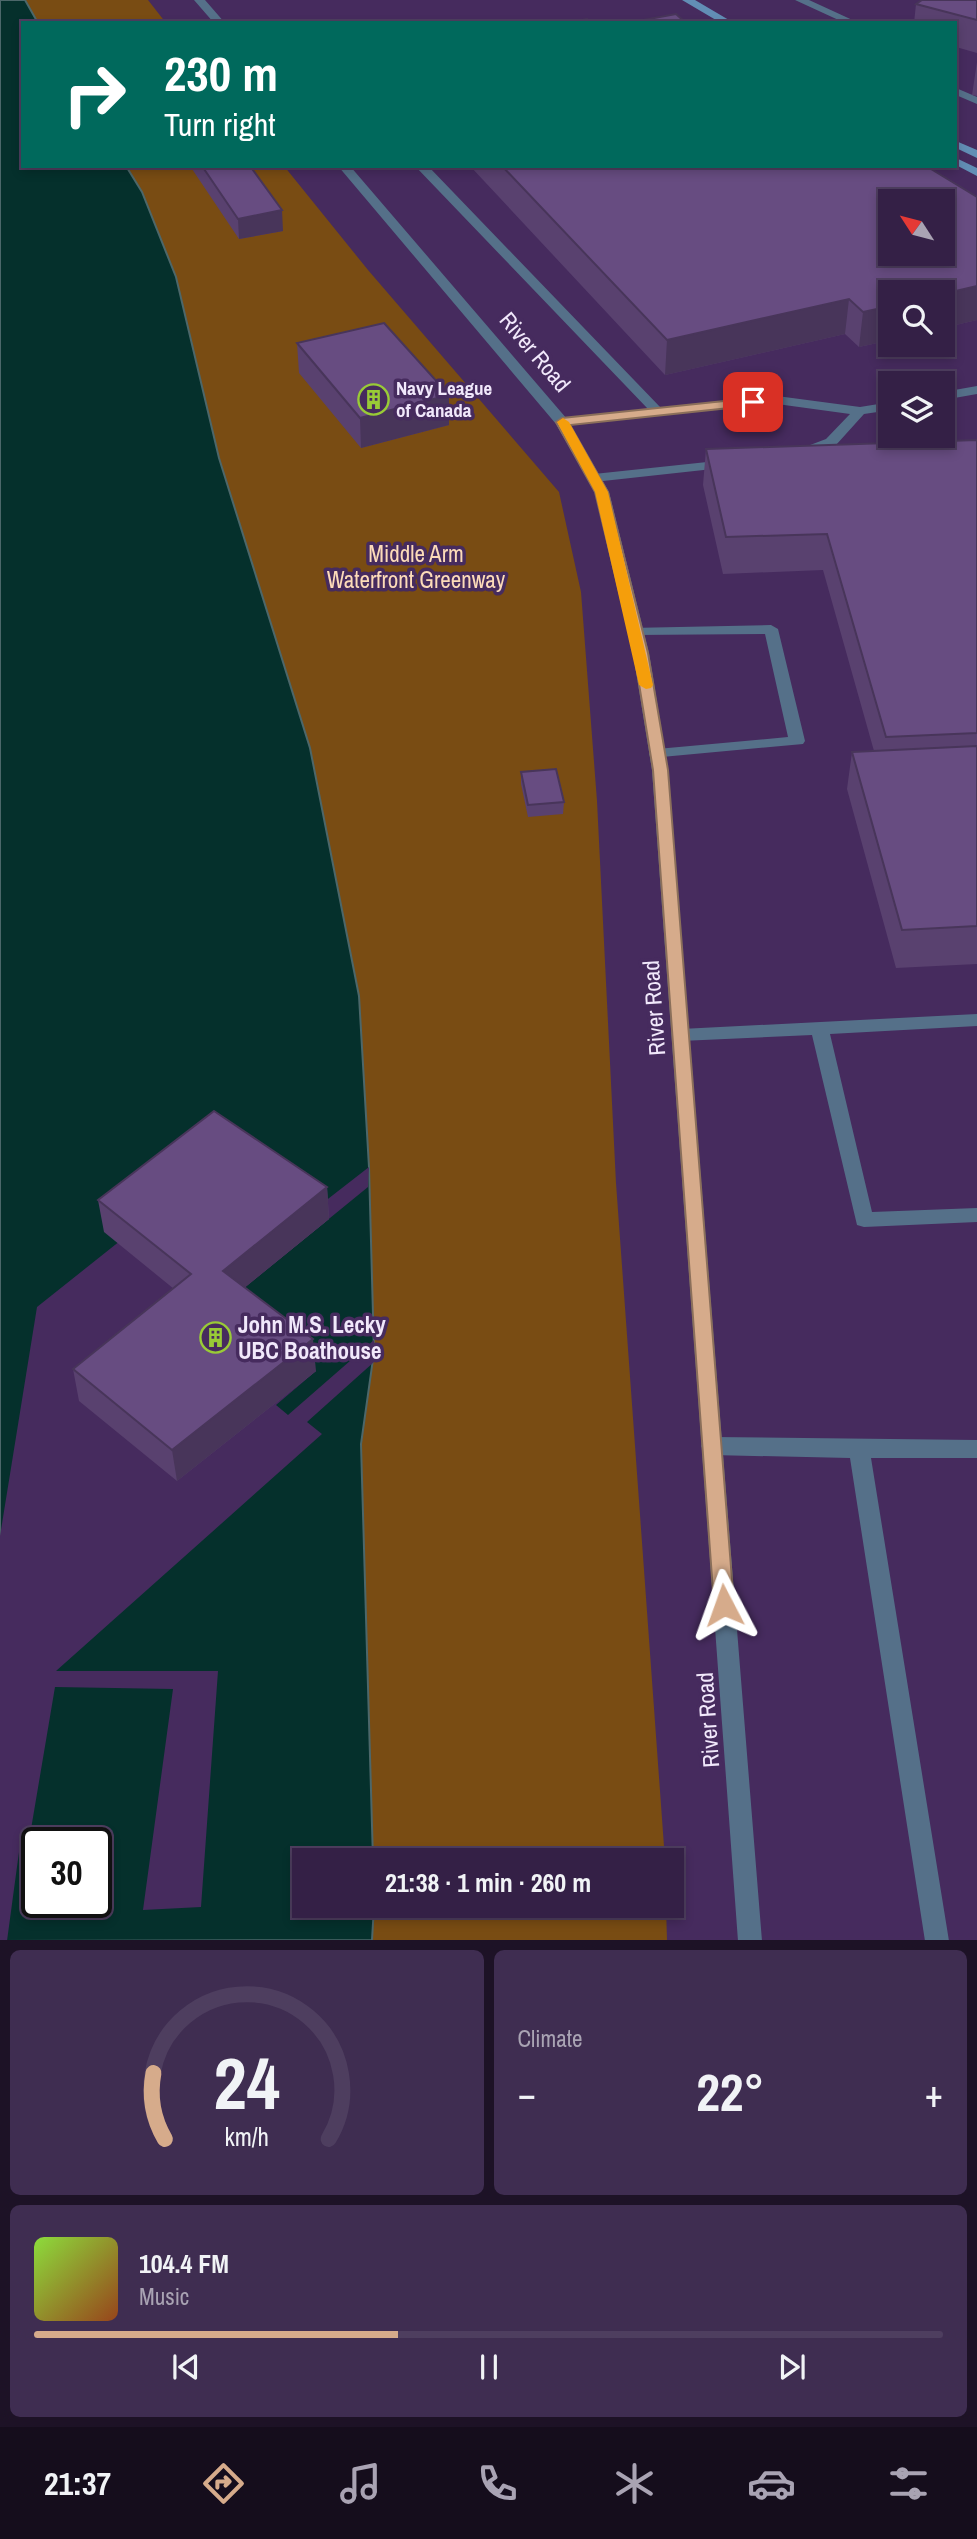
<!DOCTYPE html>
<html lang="en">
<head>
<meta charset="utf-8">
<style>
  :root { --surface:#342046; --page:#3f2d51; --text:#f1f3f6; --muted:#a9a3b3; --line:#4e3e5f; --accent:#d6ab8b }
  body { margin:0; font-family:"Archivo Narrow",sans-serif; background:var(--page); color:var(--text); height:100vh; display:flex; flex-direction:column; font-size:26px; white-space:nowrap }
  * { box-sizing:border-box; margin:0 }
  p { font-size:23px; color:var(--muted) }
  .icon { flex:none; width:38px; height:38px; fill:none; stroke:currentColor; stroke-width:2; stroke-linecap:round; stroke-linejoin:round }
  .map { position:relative; height:1940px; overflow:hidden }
  .side { display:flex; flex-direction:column; gap:10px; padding:10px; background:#1d1226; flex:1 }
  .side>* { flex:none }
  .hud { position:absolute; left:21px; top:21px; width:936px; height:147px; border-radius:0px; box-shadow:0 4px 10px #0003,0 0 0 2px var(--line); background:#00695c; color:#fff; overflow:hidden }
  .needle { width:46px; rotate:306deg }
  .tools { position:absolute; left:878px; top:189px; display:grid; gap:14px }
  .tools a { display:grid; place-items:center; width:77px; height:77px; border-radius:0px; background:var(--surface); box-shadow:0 4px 10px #0003,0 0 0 2px var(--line); font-size:35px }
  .speed { position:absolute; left:21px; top:1827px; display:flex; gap:14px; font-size:35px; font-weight:700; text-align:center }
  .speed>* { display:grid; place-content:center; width:91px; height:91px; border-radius:50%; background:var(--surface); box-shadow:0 4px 10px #0003,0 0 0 2px var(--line); line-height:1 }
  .speed .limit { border:4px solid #111; border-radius:10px; background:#fff; color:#111 }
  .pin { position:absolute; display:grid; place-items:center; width:60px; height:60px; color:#fff; margin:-30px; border-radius:14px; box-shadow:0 4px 10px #0006 }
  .me { position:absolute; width:77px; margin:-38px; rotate:356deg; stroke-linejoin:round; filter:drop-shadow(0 0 5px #0008) }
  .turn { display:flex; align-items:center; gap:24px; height:147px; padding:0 28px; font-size:32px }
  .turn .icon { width:91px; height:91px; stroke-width:2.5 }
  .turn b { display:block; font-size:49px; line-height:60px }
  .big { font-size:52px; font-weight:700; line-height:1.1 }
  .side .widget { flex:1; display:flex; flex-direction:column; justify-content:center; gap:10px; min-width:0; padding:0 24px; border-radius:10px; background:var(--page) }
  .side .dial { align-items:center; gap:0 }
  .dial svg { height:182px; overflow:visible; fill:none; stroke:var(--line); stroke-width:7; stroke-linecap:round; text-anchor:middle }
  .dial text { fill:var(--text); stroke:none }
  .song { display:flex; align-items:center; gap:21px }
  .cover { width:84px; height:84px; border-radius:10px; background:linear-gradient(135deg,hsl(90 70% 55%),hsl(20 70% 35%)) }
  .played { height:7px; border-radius:4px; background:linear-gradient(90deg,var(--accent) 40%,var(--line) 40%) }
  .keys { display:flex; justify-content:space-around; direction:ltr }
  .heat { display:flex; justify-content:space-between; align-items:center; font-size:38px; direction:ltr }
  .side .tiles { flex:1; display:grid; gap:10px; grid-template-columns:1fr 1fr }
  .widget:last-child { grid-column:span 2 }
  .trip { position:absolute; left:292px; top:1848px; width:392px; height:70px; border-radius:0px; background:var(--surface); box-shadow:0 4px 10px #0003,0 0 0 2px var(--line); font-weight:700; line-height:70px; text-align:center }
  .dock { display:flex; height:112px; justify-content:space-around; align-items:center; background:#150d1c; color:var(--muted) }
  .dock .icon { width:49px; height:49px }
  .dock .on { color:var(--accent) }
  .dock b { font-size:32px; color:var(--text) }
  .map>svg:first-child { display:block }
</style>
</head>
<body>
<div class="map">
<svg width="977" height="1941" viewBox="0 0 977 1941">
  <rect width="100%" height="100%" fill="#462b5e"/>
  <path fill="#794c13" d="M 25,0 L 148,0 L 166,23 L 38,23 Z
    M 126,166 L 284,166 L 368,270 L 559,492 L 581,592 L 597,801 L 616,1183 L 665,1860 L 350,1860 L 361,1444 L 374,1352 L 369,1167 L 359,996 L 310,748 L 219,458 L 176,277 L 142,192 Z
    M 349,1906 L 666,1906 L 667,1940 L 348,1941 Z"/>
  <path fill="#05302c" stroke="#4c676a" stroke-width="2" fill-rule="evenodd" d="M 0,0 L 25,0 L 38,23 L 23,23 L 23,166 L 126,166 L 142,192 L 176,277 L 219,458 L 310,748 L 359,996 L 369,1167 L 374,1352 L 361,1444 L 373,1860 L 304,1860 L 304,1906 L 374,1906 L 372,1940 L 0,1941 ZM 37,1843 L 96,1843 L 96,1902 L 37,1902 Z"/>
  <path fill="#462b5e" d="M 233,1151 L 315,1209 L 369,1167 L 368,1187 L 227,1302 L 316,1371 L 276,1405 L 288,1415 L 374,1340 L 374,1362 L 307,1422 L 322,1434 L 56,1671 L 218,1671 L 201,1907 L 143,1910 L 173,1689 L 55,1687 L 29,1841 L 19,1852 L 7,1941 L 0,1940 L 0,1536 L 37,1307 Z"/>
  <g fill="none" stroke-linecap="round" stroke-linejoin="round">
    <path fill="#557089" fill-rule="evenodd" d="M 795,0 L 809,0 L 859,23 L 845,23 Z
      M 956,88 L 977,97 L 977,104 L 956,95 Z
      M 415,166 L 428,166 L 661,408 L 777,396 L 860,407 L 891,402 L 891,410 L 864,414 L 836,445 L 802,457 L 797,456 L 797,450 L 826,439 L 850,414 L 777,404 L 557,425 L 557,419 L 562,418 L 648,409 Z
      M 977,386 L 977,394 L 943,400 L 943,392 Z
      M 726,460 L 731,461 L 731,467 L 594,482 L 587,478 L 594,474 Z
      M 771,625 L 778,629 L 805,741 L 803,744 L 651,758 L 649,754 L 651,750 L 657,749 L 788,737 L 765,634 L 635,635 L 630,634 L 628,631 L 630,628 Z
      M 977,1014 L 977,1026 L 830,1034 L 872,1212 L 977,1208 L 977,1222 L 864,1227 L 857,1225 L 812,1035 L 681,1041 L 675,1040 L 672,1035 L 675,1030 L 681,1029 Z
      M 712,1437 L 977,1440 L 977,1458 L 871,1458 L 949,1941 L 925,1941 L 850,1458 L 712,1455 L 705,1452 L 701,1446 L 705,1440 Z"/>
    <path fill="#557089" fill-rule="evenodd" d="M 194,0 L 205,0 L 225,23 L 214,23 Z
      M 338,166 L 350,166 L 567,419 L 609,492 L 649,653 L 668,770 L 762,1941 L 738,1941 L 652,770 L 633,653 L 595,492 L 556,424 Z"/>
    <path fill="#628eb5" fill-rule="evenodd" d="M 682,0 L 695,0 L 734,23 L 721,23 Z
      M 956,141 L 977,150 L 977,158 L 956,148 Z
      M 956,158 L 977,168 L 977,176 L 956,165 Z"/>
  </g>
  <path fill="#59416f" d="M 977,0 L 977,53 L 956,47 L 956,23 L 914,23 L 916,4 Z
    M 977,62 L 977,96 L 972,95 Z
    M 190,166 L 250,166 L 283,231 L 239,239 Z
    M 470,166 L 926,166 L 977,197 L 977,320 L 943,328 L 891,292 L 891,340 L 859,347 L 845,334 L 665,375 Z
    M 297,343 L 449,425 L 361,448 L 299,373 Z
    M 977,440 L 977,964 L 896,968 L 847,789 L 852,752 L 874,751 L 823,570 L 723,574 L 703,485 L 706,449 Z
    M 521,772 L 564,802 L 563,814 L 528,817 L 521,784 Z
    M 327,1187 L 329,1219 L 245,1287 L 316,1371 L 177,1481 L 79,1401 L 73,1369 L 174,1289 L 104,1232 L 98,1200 Z"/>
  <path fill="#48355a" d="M 282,210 L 283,231 L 239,239 L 238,219 Z
    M 977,286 L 977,320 L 943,328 L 943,294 Z
    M 849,299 L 845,334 L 665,375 L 667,340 Z
    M 891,306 L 891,340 L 859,347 L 863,312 Z
    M 449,395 L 449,425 L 361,448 L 360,418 Z
    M 327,1187 L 329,1219 L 227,1302 L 223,1271 Z
    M 313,1339 L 316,1371 L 177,1481 L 172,1450 Z"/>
  <path fill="#674c81" stroke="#48355a" stroke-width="2" fill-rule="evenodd" d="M 922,0 L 977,0 L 977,20 L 916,4 Z
    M 676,14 L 686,23 L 627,23 Z
    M 587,19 L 591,23 L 566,23 Z
    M 202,166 L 250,166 L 282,210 L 238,219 Z
    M 502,166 L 926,166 L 977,197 L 977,286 L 943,294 L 943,292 L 891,292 L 891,306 L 863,312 L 849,299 L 667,340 ZM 891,201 L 943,201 L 943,254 L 891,254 Z
    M 384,323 L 449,395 L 360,418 L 297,343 Z
    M 977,440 L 977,733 L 886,737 L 827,534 L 726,537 L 706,449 Z
    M 977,746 L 977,926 L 902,930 L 852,752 Z
    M 556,769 L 564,802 L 528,805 L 521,772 Z
    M 214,1111 L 327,1187 L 223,1271 L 313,1339 L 172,1450 L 73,1369 L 191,1274 L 98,1200 Z"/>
  <path fill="#d6ab8b" stroke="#8b6f5a" stroke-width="2" d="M 753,398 L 757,399 L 757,405 L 570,425 L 608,492 L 648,653 L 668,770 L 734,1605 L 731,1611 L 724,1614 L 717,1611 L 714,1605 L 653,770 L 634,653 L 595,492 L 556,422 L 562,418 Z"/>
  <path fill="#f59e0b" d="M 563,418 L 569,422 L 608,492 L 653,685 L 651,688 L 646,689 L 639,685 L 595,492 L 557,422 Z"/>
  <defs>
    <symbol id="building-ring" viewBox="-11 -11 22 22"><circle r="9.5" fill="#462b5e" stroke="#99cb36" stroke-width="1.5"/><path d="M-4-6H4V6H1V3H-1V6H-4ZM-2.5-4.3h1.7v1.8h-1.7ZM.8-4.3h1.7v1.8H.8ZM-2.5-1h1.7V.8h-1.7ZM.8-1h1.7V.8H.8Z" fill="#99cb36"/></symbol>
  </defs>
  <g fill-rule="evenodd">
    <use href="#building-ring" x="356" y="382" width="35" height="35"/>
    <use href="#building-ring" x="198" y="1320" width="35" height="35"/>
  </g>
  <g text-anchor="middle" stroke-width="7" stroke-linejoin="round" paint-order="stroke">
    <g font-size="19" font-weight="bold" fill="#f1e8fb" stroke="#462b5e" text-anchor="start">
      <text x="396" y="395">Navy League<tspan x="396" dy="22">of Canada</tspan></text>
    </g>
    <g font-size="23" fill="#f1e8fb" stroke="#462b5e">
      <text transform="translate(535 352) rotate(50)" y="8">River Road</text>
      <text transform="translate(654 1008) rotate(-94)" y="8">River Road</text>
      <text transform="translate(708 1720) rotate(-94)" y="8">River Road</text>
    </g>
    <g font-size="23" fill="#fcdbb9" stroke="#462b5e">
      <text x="416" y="562">Middle Arm<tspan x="416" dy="26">Waterfront Greenway</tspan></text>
    </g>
    <g font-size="23" font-weight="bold" fill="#f1e8fb" stroke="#462b5e" text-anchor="start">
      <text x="238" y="1333">John M.S. Lecky<tspan x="238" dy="26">UBC Boathouse</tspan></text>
    </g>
  </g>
</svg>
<div class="tools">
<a><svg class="needle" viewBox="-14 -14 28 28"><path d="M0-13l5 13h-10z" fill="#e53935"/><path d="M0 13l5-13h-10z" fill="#a9a3b3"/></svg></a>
<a><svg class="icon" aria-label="search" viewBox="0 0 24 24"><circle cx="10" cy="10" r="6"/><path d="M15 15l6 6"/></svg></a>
<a><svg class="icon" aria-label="layers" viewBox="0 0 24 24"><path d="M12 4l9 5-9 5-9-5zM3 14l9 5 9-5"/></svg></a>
</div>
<div class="speed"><div class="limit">30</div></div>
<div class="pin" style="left:753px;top:402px;background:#d93025"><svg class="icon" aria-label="arrive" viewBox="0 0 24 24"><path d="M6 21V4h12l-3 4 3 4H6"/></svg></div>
<svg class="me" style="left:724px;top:1605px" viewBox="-20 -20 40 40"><path d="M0-17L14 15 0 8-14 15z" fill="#d6ab8b" stroke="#fff" stroke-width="4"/></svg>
<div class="trip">21:38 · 1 min · 260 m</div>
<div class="hud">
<div class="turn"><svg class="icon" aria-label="right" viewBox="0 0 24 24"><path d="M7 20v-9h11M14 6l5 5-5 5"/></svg><div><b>230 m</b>Turn right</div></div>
</div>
</div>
<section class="side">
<div class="tiles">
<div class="widget dial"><svg viewBox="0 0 100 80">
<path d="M14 69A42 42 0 1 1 86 69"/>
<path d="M14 69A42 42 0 0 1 9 40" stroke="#d6ab8b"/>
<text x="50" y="56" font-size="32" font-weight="700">24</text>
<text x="50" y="72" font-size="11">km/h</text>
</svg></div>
<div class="widget"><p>Climate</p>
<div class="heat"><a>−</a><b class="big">22°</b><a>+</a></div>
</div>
<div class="widget">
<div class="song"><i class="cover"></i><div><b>104.4 FM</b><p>Music</p></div></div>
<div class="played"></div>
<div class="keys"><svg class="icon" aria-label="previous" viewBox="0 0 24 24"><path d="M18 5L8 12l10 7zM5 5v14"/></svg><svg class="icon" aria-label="pause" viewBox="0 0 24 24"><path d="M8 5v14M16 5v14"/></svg><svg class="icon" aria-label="next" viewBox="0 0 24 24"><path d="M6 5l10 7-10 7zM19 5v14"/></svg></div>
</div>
</div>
</section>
<nav class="dock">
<b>21:37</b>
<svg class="icon on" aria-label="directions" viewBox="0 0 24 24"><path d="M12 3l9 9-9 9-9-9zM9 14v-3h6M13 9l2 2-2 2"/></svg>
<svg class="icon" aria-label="music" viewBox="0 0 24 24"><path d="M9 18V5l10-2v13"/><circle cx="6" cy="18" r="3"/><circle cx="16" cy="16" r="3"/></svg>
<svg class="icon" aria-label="phone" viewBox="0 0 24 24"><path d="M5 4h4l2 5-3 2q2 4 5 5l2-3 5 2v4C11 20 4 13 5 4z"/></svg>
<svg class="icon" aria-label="climate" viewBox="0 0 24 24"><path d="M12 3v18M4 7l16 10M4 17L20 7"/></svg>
<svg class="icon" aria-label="car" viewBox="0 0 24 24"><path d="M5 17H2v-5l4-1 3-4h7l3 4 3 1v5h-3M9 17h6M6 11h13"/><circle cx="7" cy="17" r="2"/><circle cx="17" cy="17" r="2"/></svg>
<svg class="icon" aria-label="filters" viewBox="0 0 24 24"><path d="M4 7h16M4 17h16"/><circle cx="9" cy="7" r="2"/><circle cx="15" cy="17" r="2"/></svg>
</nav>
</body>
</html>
